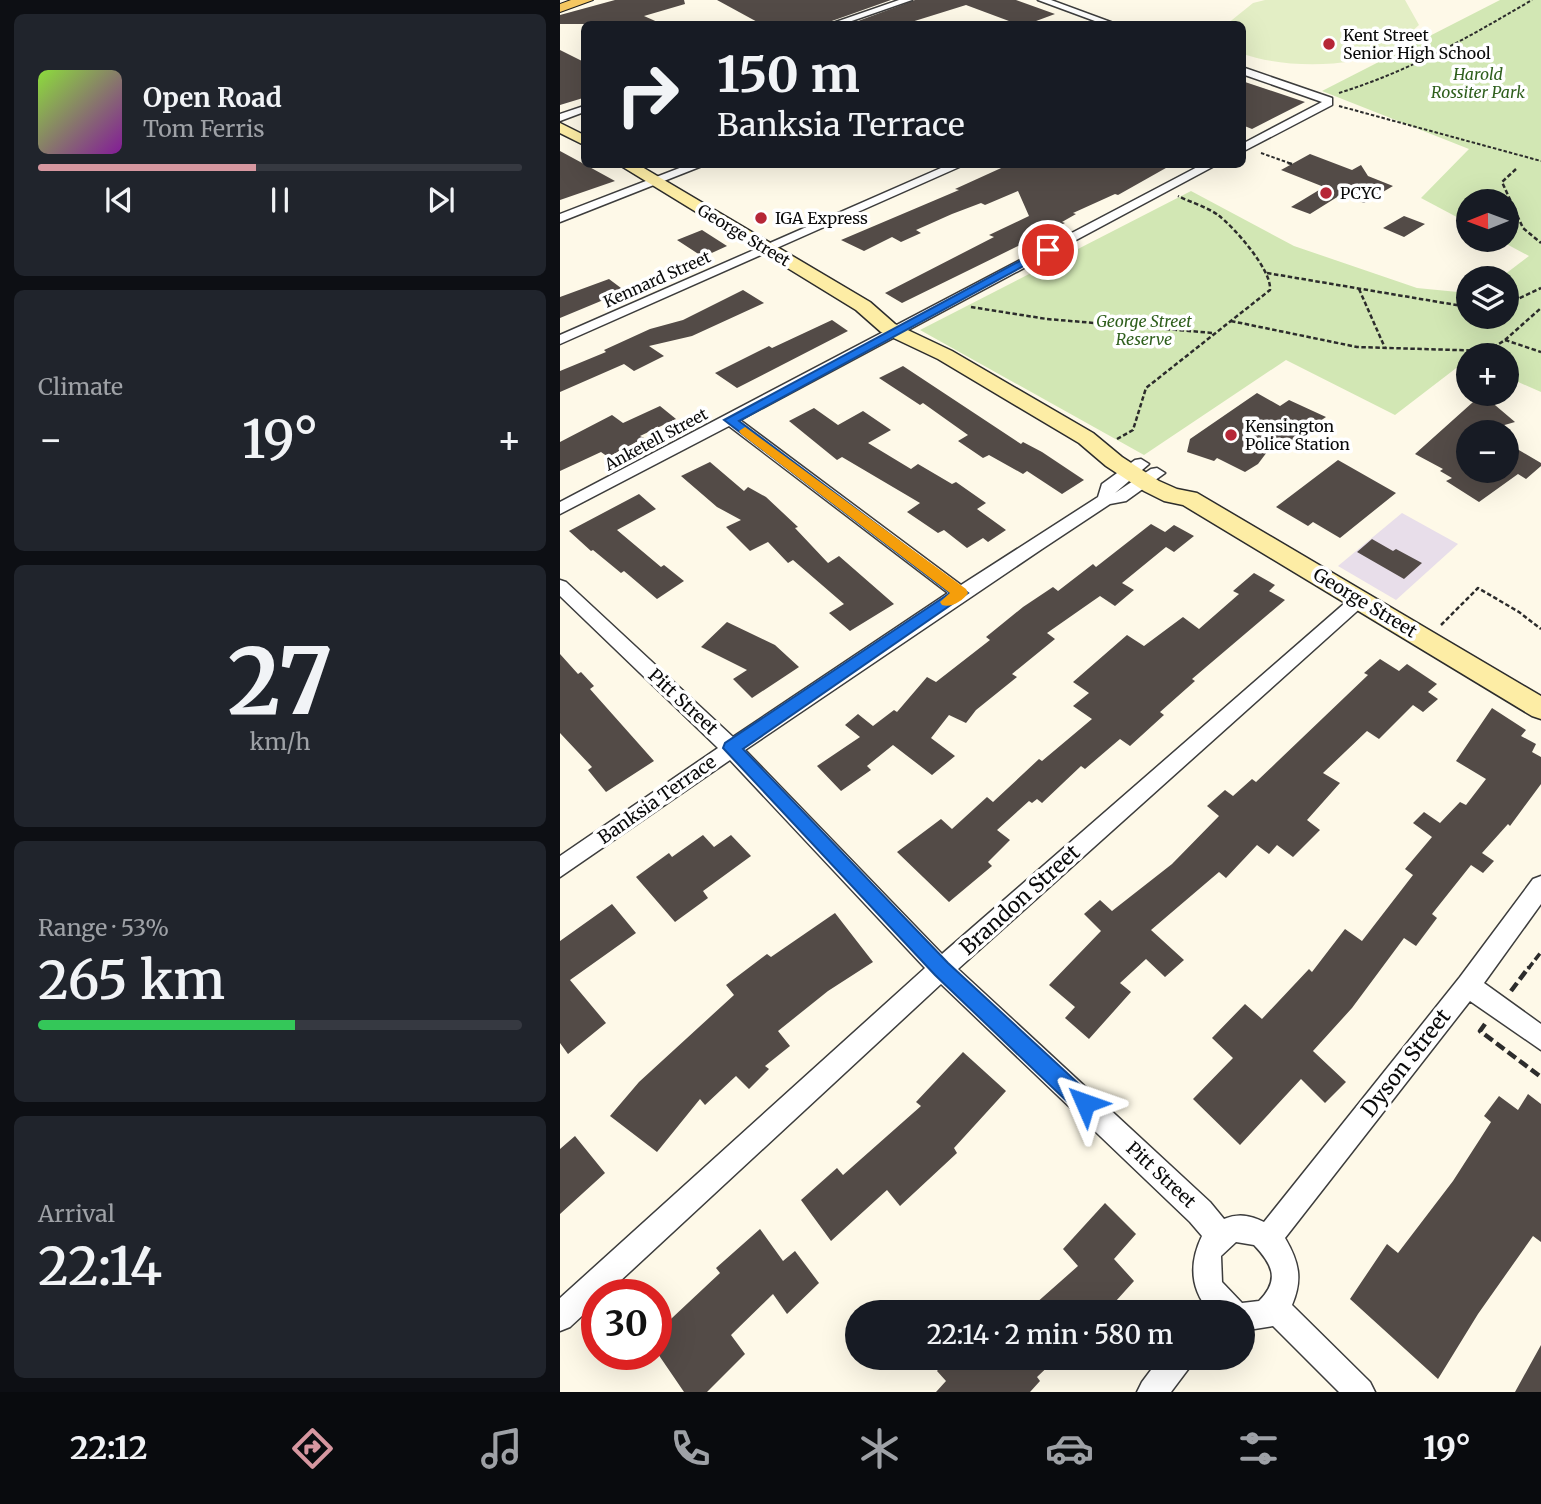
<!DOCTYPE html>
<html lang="en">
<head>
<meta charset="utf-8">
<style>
  :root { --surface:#171b24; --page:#20242c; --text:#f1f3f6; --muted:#9ea1a6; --line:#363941; --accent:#d697a0 }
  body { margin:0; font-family:Merriweather,serif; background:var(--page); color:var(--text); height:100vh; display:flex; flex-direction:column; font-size:26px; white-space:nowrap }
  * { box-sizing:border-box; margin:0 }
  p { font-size:23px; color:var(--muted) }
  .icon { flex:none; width:38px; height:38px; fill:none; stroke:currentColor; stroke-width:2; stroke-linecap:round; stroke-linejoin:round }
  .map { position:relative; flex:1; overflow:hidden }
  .side { display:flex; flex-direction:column; gap:14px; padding:14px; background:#0d0f14; width:560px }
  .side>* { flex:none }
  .hud { position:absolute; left:21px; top:21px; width:665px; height:147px; border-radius:10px; box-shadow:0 7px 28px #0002; background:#171b24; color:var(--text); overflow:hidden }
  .needle { width:46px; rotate:269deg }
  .tools { position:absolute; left:896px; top:189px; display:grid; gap:14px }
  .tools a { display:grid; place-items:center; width:63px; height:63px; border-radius:50%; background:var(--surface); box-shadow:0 7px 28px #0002; font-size:35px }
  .speed { position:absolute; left:21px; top:1279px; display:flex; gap:14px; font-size:35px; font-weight:700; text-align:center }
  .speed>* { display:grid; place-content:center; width:91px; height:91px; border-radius:50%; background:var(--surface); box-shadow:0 7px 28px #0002; line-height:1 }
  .speed .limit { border:10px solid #d22; background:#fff; color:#111 }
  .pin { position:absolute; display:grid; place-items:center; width:60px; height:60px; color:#fff; margin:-30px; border:4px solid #fff; border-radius:50%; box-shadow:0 2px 7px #0007 }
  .me { position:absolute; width:77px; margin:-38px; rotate:313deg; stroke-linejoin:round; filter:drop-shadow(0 0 5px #0008) }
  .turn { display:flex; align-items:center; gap:24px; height:147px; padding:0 21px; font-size:32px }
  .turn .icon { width:91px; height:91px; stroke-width:2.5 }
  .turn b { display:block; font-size:49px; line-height:60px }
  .big { font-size:52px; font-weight:600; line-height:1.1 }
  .side .card { flex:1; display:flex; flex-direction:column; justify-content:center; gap:10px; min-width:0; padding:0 24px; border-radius:10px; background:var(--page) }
  .side .dial { align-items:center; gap:0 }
  .dial b { font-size:91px; line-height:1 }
  .song { display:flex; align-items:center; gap:21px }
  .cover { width:84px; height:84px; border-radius:10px; background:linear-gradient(135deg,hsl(90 70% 55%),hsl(290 70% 35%)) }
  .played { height:7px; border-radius:4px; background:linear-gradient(90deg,var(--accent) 45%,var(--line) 45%) }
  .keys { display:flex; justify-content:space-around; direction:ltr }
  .heat { display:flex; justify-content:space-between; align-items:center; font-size:38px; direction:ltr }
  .charge { height:10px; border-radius:5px; background:linear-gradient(90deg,#34c759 53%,var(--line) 0) }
  .trip { position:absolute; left:285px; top:1300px; width:410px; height:70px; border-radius:35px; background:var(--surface); box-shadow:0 7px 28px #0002; font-weight:600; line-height:70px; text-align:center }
  .tabs { display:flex; height:112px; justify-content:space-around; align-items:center; background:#090b0e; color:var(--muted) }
  .tabs .icon { width:49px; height:49px }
  .tabs .active { color:var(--accent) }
  .tabs b { font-size:32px; color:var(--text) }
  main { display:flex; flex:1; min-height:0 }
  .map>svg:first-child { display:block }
</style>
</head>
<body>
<main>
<section class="side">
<div class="card">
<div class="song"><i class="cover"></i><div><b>Open Road</b><p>Tom Ferris</p></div></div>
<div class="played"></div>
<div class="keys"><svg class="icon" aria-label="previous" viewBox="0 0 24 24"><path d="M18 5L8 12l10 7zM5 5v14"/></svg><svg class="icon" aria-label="pause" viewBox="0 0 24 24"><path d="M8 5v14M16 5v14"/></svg><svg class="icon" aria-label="next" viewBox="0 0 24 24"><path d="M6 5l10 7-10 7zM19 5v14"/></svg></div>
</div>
<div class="card"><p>Climate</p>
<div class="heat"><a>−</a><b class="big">19°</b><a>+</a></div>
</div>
<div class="card dial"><b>27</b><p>km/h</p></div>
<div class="card"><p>Range · 53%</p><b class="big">265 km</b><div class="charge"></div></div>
<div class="card"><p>Arrival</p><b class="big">22:14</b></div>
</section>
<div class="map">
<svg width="981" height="1392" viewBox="0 0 981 1392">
  <rect width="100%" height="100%" fill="#fef9e8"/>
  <path fill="#e8deea" d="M 842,513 L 898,544 L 836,600 L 778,566 Z"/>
  <path fill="#d2e7b4" d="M 940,0 L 981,0 L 981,392 L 947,377 L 947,355 L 908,355 L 908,359 L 835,415 L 726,360 L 584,455 L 360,330 L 631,191 L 734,246 L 857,288 L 908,293 L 908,317 L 947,317 L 947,278 L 940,278 L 969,256 L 939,240 L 947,240 L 947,201 L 908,201 L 908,223 L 861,198 L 909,149 L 762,91 Z"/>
  <path fill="#e3eec5" d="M 705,0 L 845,0 L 859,25 C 850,32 841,45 831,49 C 790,69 724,68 683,54 L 682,24 L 667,24 L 693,3 Z"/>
  <path fill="#534b47" d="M 55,0 L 124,0 L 125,4 L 84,16 L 102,24 L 0,24 L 0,15 Z
    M 157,0 L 331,0 L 269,22 L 267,24 L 201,24 Z
    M 355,0 L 456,0 L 495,14 L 468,24 L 457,24 L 406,5 L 345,24 L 290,24 Z
    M 0,50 L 24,62 L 23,98 L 0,105 Z
    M 682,81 L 745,102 L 692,129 L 682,125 Z
    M 0,151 L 24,164 L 55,181 L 0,200 Z
    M 750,154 L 792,170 L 801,165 L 808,176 L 833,186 L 804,203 L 782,194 L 750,214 L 731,207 L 764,187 L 721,170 Z
    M 450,164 L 613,164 L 558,195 L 555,194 L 513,213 L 516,214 L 502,222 L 505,223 L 342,303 L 325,293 L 434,237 L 429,235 L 469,216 L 458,191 L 425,205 L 421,203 L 392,214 L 356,230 L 361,233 L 341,242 L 332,237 L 304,251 L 281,240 L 399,190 L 395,189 Z
    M 844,216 L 865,224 L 844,237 L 823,228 Z
    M 142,230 L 167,246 L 143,257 L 117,240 Z
    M 49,279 L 65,291 L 0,318 L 0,297 Z
    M 183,290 L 204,303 L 132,336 L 89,346 L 104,356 L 74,371 L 64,364 L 0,392 L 0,371 L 46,352 L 44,350 L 90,329 L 123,320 Z
    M 272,320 L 288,331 L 177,388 L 155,373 L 209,346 L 212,348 Z
    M 343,366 L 461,444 L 463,442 L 482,452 L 524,480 L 502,494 L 467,471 L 463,474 L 429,455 L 423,458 L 398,441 L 408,435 L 363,403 L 360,405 L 319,378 Z
    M 697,393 L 720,406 L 729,400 L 766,417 L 760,421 L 765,423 L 743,440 L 738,437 L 730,442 L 726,440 L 710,448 L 698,464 L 685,472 L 657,458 L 654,461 L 627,452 L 630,439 Z
    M 922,394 L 955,422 L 920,432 L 908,432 L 908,471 L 947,471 L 947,443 L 981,463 L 981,466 L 966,479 L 958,474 L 919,502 L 886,481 L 892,478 L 880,471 L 883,469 L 855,454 Z
    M 100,406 L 116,419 L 80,436 L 84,438 L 48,457 L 41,452 L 0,471 L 0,442 L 52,415 L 63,423 Z
    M 254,408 L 278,425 L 303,411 L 331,430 L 308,443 L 351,469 L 358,464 L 392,484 L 396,482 L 426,503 L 417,509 L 446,530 L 428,542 L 423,538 L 407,548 L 384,530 L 378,533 L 347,512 L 360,503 L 282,457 L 277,460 L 229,421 Z
    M 778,460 L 836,493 L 780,538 L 753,522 L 748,526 L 716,507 Z
    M 150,462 L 184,491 L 188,487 L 206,497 L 238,527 L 235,528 L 268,563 L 279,556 L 334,604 L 290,631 L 269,613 L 284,604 L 233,560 L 228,563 L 208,542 L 190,551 L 166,527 L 181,520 L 157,507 L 121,476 Z
    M 79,494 L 96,509 L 57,530 L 101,567 L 104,565 L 124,581 L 97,599 L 64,571 L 61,573 L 33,550 L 31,551 L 9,531 Z
    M 591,524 L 605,532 L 614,525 L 634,536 L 614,552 L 606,547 L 562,583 L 574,590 L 555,606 L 540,596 L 487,633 L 495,639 L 452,674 L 457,677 L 416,710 L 406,723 L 389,715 L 371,738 L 395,756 L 372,775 L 333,745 L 307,766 L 311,770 L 281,791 L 257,766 L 300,737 L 285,725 L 298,714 L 313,726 L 334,710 L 337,712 L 367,677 L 376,682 L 430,640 L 426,637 L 463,607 L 493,587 L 498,591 L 533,564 L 536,567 Z
    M 812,539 L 833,551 L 836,549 L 862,563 L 844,579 L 797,552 Z
    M 694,573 L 715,585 L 709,591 L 725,600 L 632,679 L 635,681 L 600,712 L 604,715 L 570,746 L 560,739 L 525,769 L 521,766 L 482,803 L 477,799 L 472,803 L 469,801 L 437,830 L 450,840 L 428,862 L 432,866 L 389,902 L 337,852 L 381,819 L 392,829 L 427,797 L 433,802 L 479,759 L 482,761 L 532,719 L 513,706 L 529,693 L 513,682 L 567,635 L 584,646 L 623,617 L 639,629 L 679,594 L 673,591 Z
    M 167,622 L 215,645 L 239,667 L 192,698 L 173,679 L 187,670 L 141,647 Z
    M 0,654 L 18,674 L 21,672 L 34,686 L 30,689 L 94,761 L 46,792 L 28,770 L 32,767 L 0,733 Z
    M 820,659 L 839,671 L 847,664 L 877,684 L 868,692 L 878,699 L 863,712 L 853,705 L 819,739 L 807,731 L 763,773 L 780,783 L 747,820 L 760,830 L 733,857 L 717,845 L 709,854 L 697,845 L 666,878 L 659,872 L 591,930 L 624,960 L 605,977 L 586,959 L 560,983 L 571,992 L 529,1039 L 505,1018 L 515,1007 L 489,985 L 541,931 L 524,914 L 540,900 L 552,911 L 612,864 L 659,816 L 647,806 L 665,790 L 673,796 L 692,779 L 696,782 L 808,675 L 804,673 Z
    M 932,708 L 966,730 L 961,736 L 976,744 L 972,752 L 981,757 L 981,784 L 950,826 L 948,824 L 922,853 L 934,861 L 923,873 L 911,865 L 872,914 L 877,918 L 856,946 L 844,938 L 792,1008 L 753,1051 L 786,1082 L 765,1103 L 741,1079 L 680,1145 L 633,1099 L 673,1058 L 652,1038 L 685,1004 L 702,1019 L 749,969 L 752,972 L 785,929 L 802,941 L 853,875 L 845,869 L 872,837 L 853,823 L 864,812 L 880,823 L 900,802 L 906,805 L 926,779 L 896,761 Z
    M 143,835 L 154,847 L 171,835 L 191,856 L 143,891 L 148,898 L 115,922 L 76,877 L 109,853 L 112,857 Z
    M 52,904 L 76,933 L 10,980 L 46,1023 L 8,1054 L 0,1043 L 0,941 Z
    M 275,913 L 313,962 L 268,991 L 218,1031 L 230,1046 L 205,1066 L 209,1069 L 189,1089 L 176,1076 L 145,1105 L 140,1099 L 97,1152 L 50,1116 L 79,1082 L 174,995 L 166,985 L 207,954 L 211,957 Z
    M 403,1052 L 446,1091 L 394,1148 L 397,1153 L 340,1206 L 327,1190 L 271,1241 L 241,1200 L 277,1168 L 283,1175 L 361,1106 L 356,1102 Z
    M 968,1094 L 981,1104 L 981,1242 L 973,1236 L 918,1314 L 878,1379 L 790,1299 L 827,1244 L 838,1253 L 893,1181 L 931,1122 L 924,1116 L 939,1096 L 958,1110 Z
    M 15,1136 L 45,1173 L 0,1214 L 0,1149 Z
    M 545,1203 L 576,1234 L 554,1259 L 574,1281 L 546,1312 L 466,1312 L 518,1266 L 503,1249 Z
    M 200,1229 L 223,1261 L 235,1251 L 259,1283 L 227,1314 L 213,1294 L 171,1335 L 185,1354 L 147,1392 L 124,1392 L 96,1351 L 96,1333 L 160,1273 L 156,1268 Z
    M 981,1345 L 981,1392 L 955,1392 Z
    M 388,1358 L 497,1358 L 477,1377 L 480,1381 L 470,1392 L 376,1392 L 386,1381 L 377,1371 Z"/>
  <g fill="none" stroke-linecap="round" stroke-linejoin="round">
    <defs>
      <path id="street" d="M 339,0 L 352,0 L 283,24 L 270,24 Z
        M 478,0 L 491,0 L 556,24 L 543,24 Z
        M 682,67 L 772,98 L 772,105 L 682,152 L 682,144 L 762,102 L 682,74 Z
        M 24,106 L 24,112 L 0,121 L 0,114 Z
        M 130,164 L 147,164 L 0,222 L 0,214 Z
        M 390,164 L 406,164 L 0,344 L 0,335 Z
        M 643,164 L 658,164 L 180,420 L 401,585 L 538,497 L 542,484 L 575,460 L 581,459 L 589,464 L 555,493 L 591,469 L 597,468 L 605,473 L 566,501 L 550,504 L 482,549 L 185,750 L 382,954 L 793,596 L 805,596 L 808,600 L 805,604 L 398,969 L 650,1202 L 664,1219 C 678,1213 690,1215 704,1222 L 900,977 L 973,879 L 981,876 L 981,904 L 924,983 L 981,1024 L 981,1050 L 910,1001 L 725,1238 C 739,1262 743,1279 732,1305 L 810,1382 L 815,1392 L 779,1392 L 713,1326 L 682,1331 L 682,1312 L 650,1312 C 630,1289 629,1263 642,1236 L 630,1222 L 381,984 L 45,1295 L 37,1295 L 37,1302 L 10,1327 L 0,1331 L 0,1298 L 365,968 L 170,760 L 0,877 L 0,856 L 158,748 L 0,596 L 0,580 L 6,582 L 173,737 L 388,593 L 169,426 L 0,514 L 0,502 ZM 676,1242 L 694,1245 C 713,1265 720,1280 699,1301 L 682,1303 L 662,1282 L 661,1256 Z
        M 600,1358 L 634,1358 L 629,1368 L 611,1392 L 577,1392 L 582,1382 Z"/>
      <path id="secondary" d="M 0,123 L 24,135 L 24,145 L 0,133 Z
        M 58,164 L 77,164 L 310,302 L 335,324 L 392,351 L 533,433 L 562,457 L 599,481 L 617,489 L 637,493 L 981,696 L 981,719 L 972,716 L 623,505 L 604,501 L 584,491 L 546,466 L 519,443 L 378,359 L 321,332 L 296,310 Z"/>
      <path id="primary" d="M 11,0 L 33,0 L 0,12 L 0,4 Z"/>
    </defs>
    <use href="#street" stroke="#3d3d3d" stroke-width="3"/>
    <use href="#secondary" stroke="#2c2c2c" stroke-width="3"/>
    <use href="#primary" stroke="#1b1b1b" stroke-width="2"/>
    <path stroke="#2c2c2c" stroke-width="2" stroke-dasharray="3.5 2" stroke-linecap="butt" d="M 779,93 C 852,70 907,38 972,0
      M 779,106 L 981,161
      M 701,153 L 732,164"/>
    <path stroke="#2c2c2c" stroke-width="2.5" stroke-dasharray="4.5 2.5" stroke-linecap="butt" d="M 728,163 L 732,164
      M 956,169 L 942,182 L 963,228 L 981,243
      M 707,273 L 908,307
      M 799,289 L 825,348
      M 947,304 L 981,288
      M 411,307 L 487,319 L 653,333
      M 671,321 L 797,347 L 928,351 L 945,340 L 981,352
      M 945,340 L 981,308
      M 557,439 L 573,430 L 586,388 L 710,290 C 712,270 674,227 658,215 C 647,207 630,202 618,196
      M 881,625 L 918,588 L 959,612 L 981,629"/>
    <path stroke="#2c2c2c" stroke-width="3.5" stroke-dasharray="8 3.5" stroke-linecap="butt" d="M 968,969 L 981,952"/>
    <path stroke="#2c2c2c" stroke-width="4.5" stroke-dasharray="10 4.5" stroke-linecap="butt" d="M 951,991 L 969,967
      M 925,1024 L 920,1031 L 981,1077"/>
    <use href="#street" fill="#fff" fill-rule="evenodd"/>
    <use href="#secondary" fill="#fdeda5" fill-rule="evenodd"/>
    <use href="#primary" fill="#f5c761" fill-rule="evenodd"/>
  </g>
  <path fill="#1a73e8" stroke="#114b97" stroke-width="2" d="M 484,248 L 493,250 L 179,421 L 408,593 L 183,749 L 388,963 L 532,1096 L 535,1103 L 532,1111 L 525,1114 L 517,1111 L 375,975 L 163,748 L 165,743 L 390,593 L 164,420 Z"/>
  <path fill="#f59e0b" d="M 185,427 L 406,589 L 408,593 C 403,601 391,608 382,605 L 380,602 L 390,593 L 181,434 L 179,431 Z"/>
  <g fill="#b62737" stroke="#fff" stroke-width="2.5">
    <circle cx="769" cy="44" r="7"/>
    <circle cx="766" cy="193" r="7"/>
    <circle cx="201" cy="218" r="7"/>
    <circle cx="671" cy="435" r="7"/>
  </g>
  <g text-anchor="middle" stroke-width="7" stroke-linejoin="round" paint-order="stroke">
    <g font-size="16" fill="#0a0a0a" stroke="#fff" text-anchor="start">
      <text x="783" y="41">Kent Street<tspan x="783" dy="18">Senior High School</tspan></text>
      <text x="780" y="199">PCYC</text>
      <text x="215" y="224">IGA Express</text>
      <text x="685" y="432">Kensington<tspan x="685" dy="18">Police Station</tspan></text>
    </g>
    <g font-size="16" font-style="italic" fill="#2f5f1d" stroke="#fff">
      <text x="918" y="80">Harold<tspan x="918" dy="18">Rossiter Park</tspan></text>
      <text x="584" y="327">George Street<tspan x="584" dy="18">Reserve</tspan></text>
    </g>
    <g font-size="16" fill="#0a0a0a" stroke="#fff">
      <text transform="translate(184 235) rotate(31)" y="6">George Street</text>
      <text transform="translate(97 279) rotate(-24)" y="6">Kennard Street</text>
      <text transform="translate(96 439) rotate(-28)" y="6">Anketell Street</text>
    </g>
    <g font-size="18" fill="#0a0a0a" stroke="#fff">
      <text transform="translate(805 603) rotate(31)" y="6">George Street</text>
      <text transform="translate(123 702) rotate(43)" y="6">Pitt Street</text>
      <text transform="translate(97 800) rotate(-35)" y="6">Banksia Terrace</text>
      <text transform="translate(601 1175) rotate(43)" y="6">Pitt Street</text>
    </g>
    <g font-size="21" fill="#0a0a0a" stroke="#fff">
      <text transform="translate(460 900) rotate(-42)" y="7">Brandon Street</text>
      <text transform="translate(846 1063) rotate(-52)" y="7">Dyson Street</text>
    </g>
  </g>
</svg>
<div class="tools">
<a><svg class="needle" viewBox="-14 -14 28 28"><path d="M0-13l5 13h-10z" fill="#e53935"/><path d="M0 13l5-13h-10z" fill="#9ea1a6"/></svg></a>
<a><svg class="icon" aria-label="layers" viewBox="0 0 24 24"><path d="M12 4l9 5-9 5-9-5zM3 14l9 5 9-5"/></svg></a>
<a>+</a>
<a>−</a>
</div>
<div class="speed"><div class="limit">30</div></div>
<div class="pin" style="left:488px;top:250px;background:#d93025"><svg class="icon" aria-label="arrive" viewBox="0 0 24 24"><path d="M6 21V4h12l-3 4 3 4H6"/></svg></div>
<svg class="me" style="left:525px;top:1103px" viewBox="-20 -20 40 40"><path d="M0-17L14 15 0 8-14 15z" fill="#1a73e8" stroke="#fff" stroke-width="4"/></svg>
<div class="trip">22:14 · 2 min · 580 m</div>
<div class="hud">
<div class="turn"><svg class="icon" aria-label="right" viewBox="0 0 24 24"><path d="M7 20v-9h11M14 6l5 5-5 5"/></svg><div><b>150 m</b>Banksia Terrace</div></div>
</div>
</div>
</main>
<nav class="tabs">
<b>22:12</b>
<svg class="icon active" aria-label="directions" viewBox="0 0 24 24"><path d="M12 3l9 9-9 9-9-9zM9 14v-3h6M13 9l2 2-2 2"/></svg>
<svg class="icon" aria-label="music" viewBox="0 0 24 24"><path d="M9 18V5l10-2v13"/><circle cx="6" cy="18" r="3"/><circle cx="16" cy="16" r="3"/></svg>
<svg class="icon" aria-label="phone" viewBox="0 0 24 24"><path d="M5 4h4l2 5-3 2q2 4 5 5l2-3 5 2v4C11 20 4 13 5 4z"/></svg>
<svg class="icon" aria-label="climate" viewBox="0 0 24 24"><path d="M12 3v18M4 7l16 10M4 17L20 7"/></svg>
<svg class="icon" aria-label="car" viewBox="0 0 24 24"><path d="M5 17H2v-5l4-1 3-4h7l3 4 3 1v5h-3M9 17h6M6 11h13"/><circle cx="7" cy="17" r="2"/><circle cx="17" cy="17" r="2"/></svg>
<svg class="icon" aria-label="filters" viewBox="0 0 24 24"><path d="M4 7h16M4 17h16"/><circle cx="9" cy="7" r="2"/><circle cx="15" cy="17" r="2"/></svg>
<b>19°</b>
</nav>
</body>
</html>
